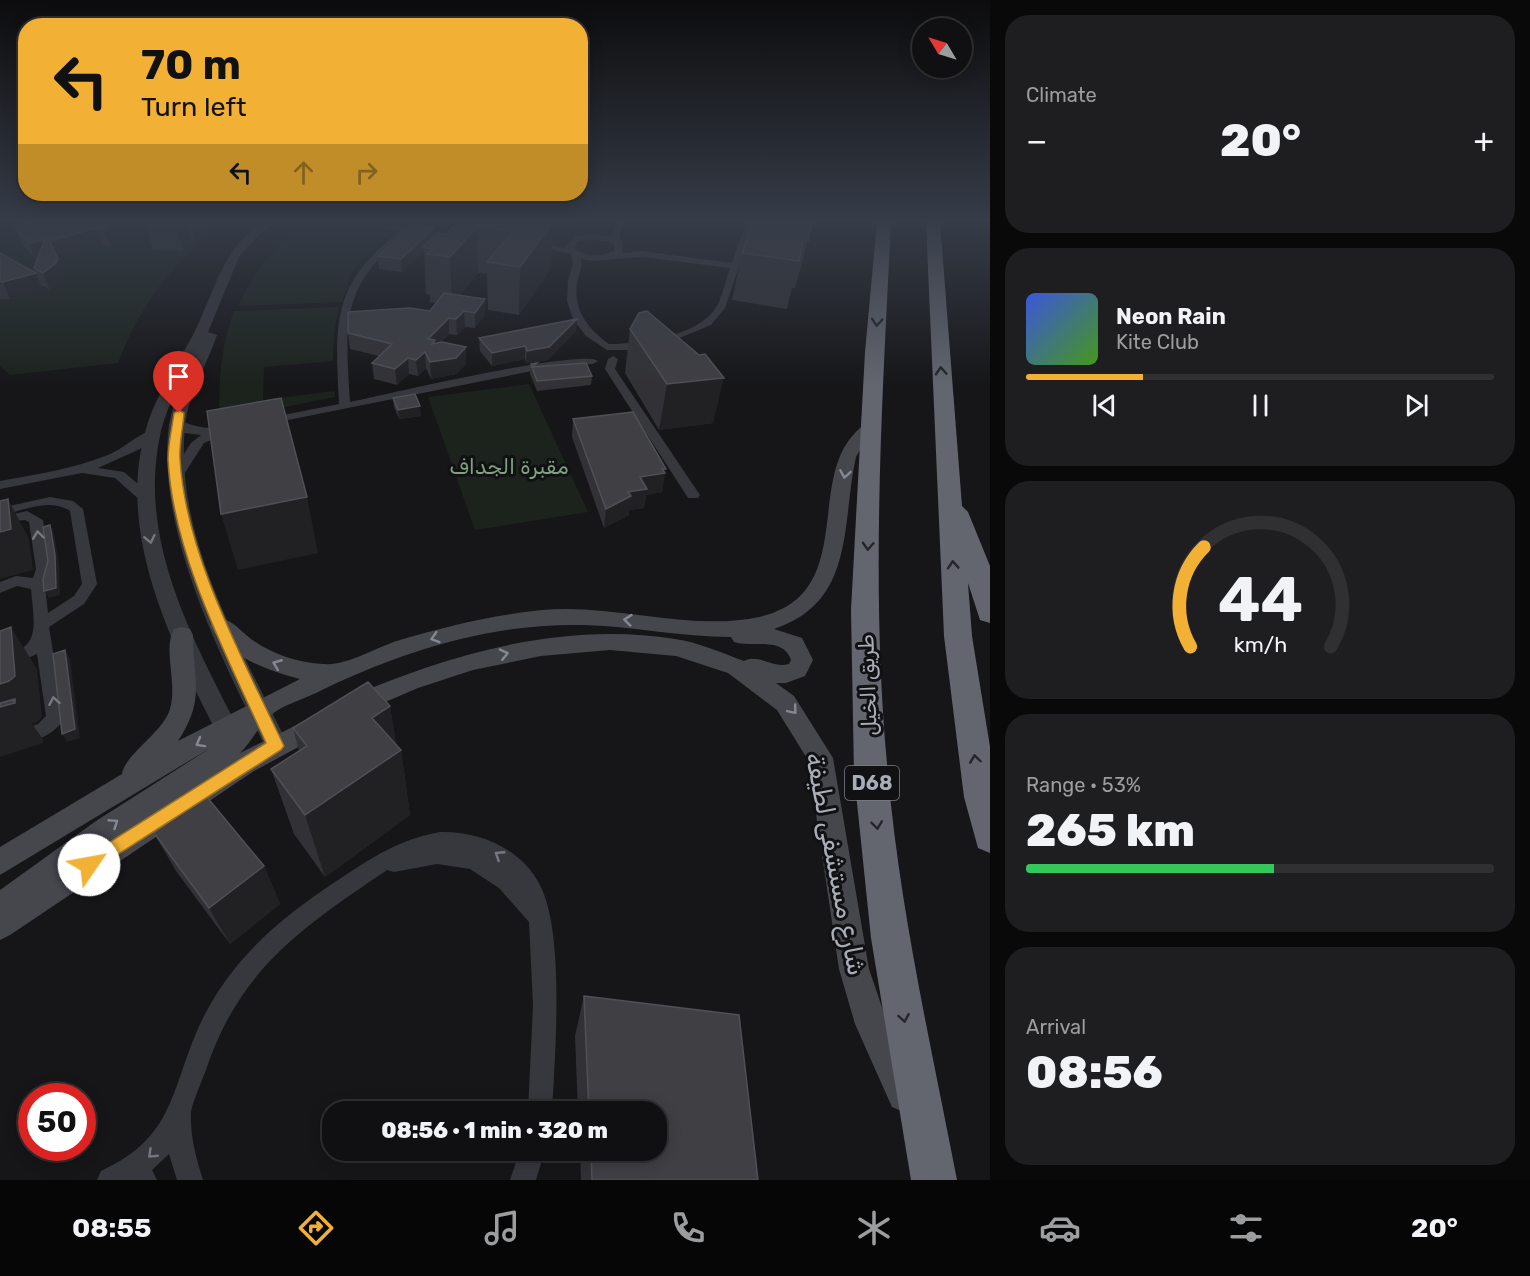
<!DOCTYPE html>
<html lang="en">
<head>
<meta charset="utf-8">
<style>
  :root { --surface:#101012; --page:#1e1e20; --text:#f1f3f6; --muted:#9c9d9f; --line:#303032; --accent:#f2b134 }
  body { margin:0; font-family:Rubik,Cairo,sans-serif; background:var(--page); color:var(--text); height:100vh; display:flex; flex-direction:column; font-size:22px; white-space:nowrap }
  * { box-sizing:border-box; margin:0 }
  p { font-size:20px; color:var(--muted) }
  .icon { flex:none; width:33px; height:33px; fill:none; stroke:currentColor; stroke-width:2; stroke-linecap:round; stroke-linejoin:round }
  .map { position:relative; flex:1; overflow:hidden }
  .sheet { display:flex; flex-direction:column; gap:15px; padding:15px; background:#09090a; width:540px }
  .sheet>* { flex:none }
  .hud { position:absolute; left:18px; top:18px; width:570px; height:183px; border-radius:24px; box-shadow:0 3px 15px #0003,0 0 0 2px var(--line); background:#f2b134; color:#111; overflow:hidden }
  .needle { width:39px; rotate:308deg }
  .buttons { position:absolute; left:912px; top:18px; display:grid; gap:12px }
  .buttons a { display:grid; place-items:center; width:60px; height:60px; border-radius:50%; background:var(--surface); box-shadow:0 3px 15px #0003,0 0 0 2px var(--line); font-size:30px }
  .speed { position:absolute; left:18px; top:1083px; display:flex; gap:12px; font-size:30px; font-weight:700; text-align:center }
  .speed>* { display:grid; place-content:center; width:78px; height:78px; border-radius:50%; background:var(--surface); box-shadow:0 3px 15px #0003,0 0 0 2px var(--line); line-height:1 }
  .speed .limit { border:9px solid #d22; background:#fff; color:#111 }
  .pin { position:absolute; display:grid; place-items:center; width:51px; height:51px; color:#fff; margin:-62px -26px; border-radius:50% 50% 50% 0; rotate:-45deg; box-shadow:0 0 6px #0007 }
  .pin .icon { rotate:45deg }
  .me { position:absolute; width:66px; margin:-33px; rotate:57deg; stroke-linejoin:round; filter:drop-shadow(0 0 4px #0008) }
  .turn { display:flex; align-items:center; gap:21px; height:126px; padding:0 24px; font-size:27px }
  .turn .icon { width:78px; height:78px; stroke-width:2.5 }
  .turn b { display:block; font-size:42px; line-height:51px }
  .lanes { display:flex; align-items:center; height:57px; padding:0 24px; background:#0003; justify-content:center; gap:30px; direction:ltr }
  .lanes .off { opacity:.35 }
  .big { font-size:45px; font-weight:800; line-height:1.1 }
  .sheet .card { flex:1; display:flex; flex-direction:column; justify-content:center; gap:9px; min-width:0; padding:0 21px; border-radius:24px; background:var(--page) }
  .sheet .dial { align-items:center; gap:0 }
  .dial svg { height:156px; overflow:visible; fill:none; stroke:var(--line); stroke-width:7; stroke-linecap:round; text-anchor:middle }
  .dial text { fill:var(--text); stroke:none }
  .song { display:flex; align-items:center; gap:18px }
  .cover { width:72px; height:72px; border-radius:9px; background:linear-gradient(135deg,hsl(230 70% 55%),hsl(100 70% 35%)) }
  .played { height:6px; border-radius:3px; background:linear-gradient(90deg,var(--accent) 25%,var(--line) 25%) }
  .keys { display:flex; justify-content:space-around; direction:ltr }
  .heat { display:flex; justify-content:space-between; align-items:center; font-size:33px; direction:ltr }
  .charge { height:9px; border-radius:4px; background:linear-gradient(90deg,#34c759 53%,var(--line) 0) }
  .trip { position:absolute; left:322px; top:1101px; width:345px; height:60px; border-radius:24px; background:var(--surface); box-shadow:0 3px 15px #0003,0 0 0 2px var(--line); font-weight:800; line-height:60px; text-align:center }
  .tabs { display:flex; height:96px; justify-content:space-around; align-items:center; background:#060607; color:var(--muted) }
  .tabs .icon { width:42px; height:42px }
  .tabs .on { color:var(--accent) }
  .tabs b { font-size:27px; color:var(--text) }
  main { display:flex; flex:1; min-height:0 }
  .map>svg:first-child { display:block }
</style>
</head>
<body>
<main>
<div class="map">
<svg width="990" height="1180" viewBox="0 0 990 1180">
  <rect width="100%" height="100%" fill="#161618"/>
  <path fill="#1c231d" d="M 0,222 L 224,222 C 171,265 143,300 118,363 L 10,375 L 0,366 Z
    M 304,222 L 339,222 L 394,230 L 359,263 L 351,274 L 342,302 L 238,306 C 254,271 275,247 304,222 Z
    M 339,307 L 334,331 L 333,361 L 264,367 L 263,400 L 335,391 L 335,397 L 220,420 C 218,384 221,345 234,311 Z
    M 529,384 L 588,512 L 475,530 L 428,397 Z"/>
  <g fill="none" stroke-linecap="round" stroke-linejoin="round">
    <path fill="#37383d" fill-rule="evenodd" d="M 350,222 L 371,222 L 429,232 L 425,235 L 409,232 C 340,285 345,321 350,402 C 383,395 583,348 598,361 L 593,364 L 557,366 L 263,425 L 263,419 L 339,404 C 335,323 331,284 400,231 Z
      M 617,222 L 625,222 L 619,234 L 623,245 L 622,253 L 642,251 L 732,263 L 746,222 L 754,222 L 725,308 L 711,325 L 660,346 L 633,350 L 607,350 L 586,336 L 573,319 L 567,301 L 568,281 L 573,264 L 571,254 L 529,244 L 533,241 L 565,248 L 575,236 L 594,234 L 611,237 ZM 594,240 L 608,241 L 615,246 L 615,250 C 601,258 586,257 574,248 L 578,241 ZM 642,257 L 730,268 C 726,280 723,293 718,304 C 702,336 641,344 609,344 C 588,329 573,310 577,283 C 579,274 583,268 581,259 L 593,261 Z
      M 613,356 L 618,359 L 615,369 L 700,495 L 698,498 L 688,498 L 605,369 L 608,359 Z
      M 177,420 C 195,426 209,431 228,426 L 234,430 L 204,443 L 181,479 L 176,480 L 170,476 L 191,443 L 201,435 L 185,433 L 173,427 L 173,421 Z
      M 152,430 L 158,434 L 140,449 L 98,468 L 124,472 L 152,496 L 154,499 L 152,502 L 142,502 L 115,478 L 82,473 L 0,489 L 0,481 C 37,474 73,469 108,455 C 123,449 138,434 152,430 Z
      M 50,497 L 73,501 L 83,509 L 97,584 L 84,604 L 49,627 L 64,718 C 53,740 22,744 0,751 L 0,737 L 38,724 L 46,716 L 37,654 L 19,662 L 0,664 L 0,652 C 44,654 33,618 31,589 L 17,586 L 0,593 L 0,582 L 16,576 L 33,578 L 36,569 L 29,522 L 25,520 L 6,522 L 4,519 L 6,516 L 27,511 L 43,520 L 50,569 L 45,587 L 48,613 L 74,596 L 82,584 L 70,511 C 50,497 21,511 0,516 L 0,508 Z
      M 440,832 C 479,831 521,848 540,885 C 565,934 555,1054 552,1112 L 528,1112 L 533,1005 L 529,922 L 499,888 L 470,869 L 437,864 L 394,872 L 387,870 C 303,927 240,968 206,1070 C 203,1078 191,1106 191,1113 C 190,1136 196,1158 203,1180 L 177,1180 L 169,1154 L 152,1170 L 157,1180 L 97,1180 L 101,1171 C 180,1135 170,1082 205,1014 C 236,955 283,916 338,880 C 371,858 400,839 440,832 Z
      M 520,1150 L 545,1150 L 536,1180 L 510,1180 Z"/>
    <path fill="#37383d" fill-rule="evenodd" d="M 263,222 L 275,222 L 259,235 L 239,257 L 208,332 L 217,335 C 207,365 188,394 185,426 C 174,539 241,646 288,745 L 284,752 L 276,755 L 268,752 C 222,660 155,529 169,425 C 173,399 187,376 197,353 C 183,378 168,403 161,431 C 135,543 197,646 245,742 L 241,749 L 233,752 L 225,749 C 177,654 114,539 146,429 C 156,394 178,364 195,331 C 215,290 222,249 263,222 Z"/>
    <path fill="#45474d" fill-rule="evenodd" d="M 873,420 L 881,425 L 861,448 L 856,457 C 841,524 856,602 774,629 L 802,638 L 813,660 L 805,676 L 786,683 L 776,683 L 794,696 L 833,758 L 869,969 L 886,1019 L 921,1095 L 916,1107 L 904,1112 L 892,1107 L 855,1024 L 839,969 L 808,760 L 777,710 L 728,673 L 676,656 L 610,650 L 541,656 L 473,670 L 418,688 L 355,715 L 347,712 L 343,705 L 347,698 C 450,654 562,621 675,639 C 698,642 722,653 744,661 C 759,653 772,669 789,664 L 791,660 C 783,636 753,648 734,642 L 731,637 C 681,637 632,626 582,625 C 490,623 397,653 316,693 C 301,700 283,705 271,715 C 261,722 251,743 240,753 L 319,714 L 328,717 L 331,724 L 328,731 L 254,771 L 10,935 L 0,940 L 0,890 L 96,821 L 212,747 L 0,875 L 0,847 L 122,774 C 124,756 161,733 169,712 C 179,685 162,650 174,629 L 182,627 L 190,629 L 193,635 C 193,681 206,698 178,741 L 300,679 C 268,671 227,656 210,626 L 213,620 C 218,619 221,617 226,620 C 235,623 243,633 251,639 C 272,654 297,663 323,664 C 348,666 376,647 400,640 C 447,626 493,615 542,610 C 613,603 691,632 759,617 C 857,595 806,483 855,433 C 861,427 865,422 873,420 Z"/>
    <path fill="#63666e" fill-rule="evenodd" d="M 877,222 L 891,222 C 882,405 870,591 888,774 C 900,911 931,1045 957,1180 L 911,1180 L 871,938 L 854,774 L 851,610 L 865,352 Z
      M 926,222 L 940,222 L 962,506 L 968,512 L 990,566 L 990,623 L 980,620 L 968,583 L 972,636 L 990,747 L 990,853 L 978,848 L 964,797 L 944,636 Z"/>
  </g>
  <path fill="#323236" d="M 112,222 L 117,236 L 110,247 L 102,245 L 58,258 L 64,276 L 63,281 L 50,290 L 41,285 L 43,291 L 10,299 L 0,299 L 0,253 L 36,273 L 34,268 L 37,260 L 22,244 L 15,228 Z
    M 148,222 L 213,222 L 196,241 L 192,241 L 183,251 L 153,250 L 145,224 Z
    M 458,222 L 549,222 L 551,268 L 519,315 L 488,310 L 487,274 L 478,273 L 459,296 L 485,315 L 475,328 L 465,327 L 457,335 L 449,334 L 441,342 L 466,364 L 456,374 L 431,379 L 426,368 L 418,376 L 409,374 L 397,385 L 374,379 L 372,363 L 379,356 L 350,349 L 348,333 L 430,311 L 436,303 L 430,302 L 430,295 L 426,294 L 424,251 L 402,272 L 379,269 L 378,256 L 434,228 L 435,236 L 446,234 Z
    M 754,222 L 808,241 L 795,288 L 792,288 L 787,309 L 732,300 L 742,253 Z
    M 577,319 L 576,331 L 548,360 L 526,363 L 525,359 L 492,366 L 480,351 L 479,338 Z
    M 630,329 L 713,423 L 659,430 L 625,373 Z
    M 537,363 L 536,367 L 592,376 L 591,385 L 537,391 L 530,374 L 531,364 Z
    M 393,398 L 421,416 L 399,419 L 394,407 Z
    M 573,419 L 663,487 L 662,492 L 646,495 L 644,508 L 629,510 L 629,515 L 604,528 L 572,437 Z
    M 390,706 L 396,745 L 401,750 L 410,815 L 325,877 L 294,834 L 271,769 L 299,751 L 293,728 Z
    M 154,833 L 264,866 L 280,904 L 230,944 L 176,871 Z
    M 584,996 L 758,1180 L 581,1180 L 580,1150 L 657,1150 L 657,1112 L 578,1112 L 575,1036 Z"/>
  <path fill="#212124" d="M 110,222 L 112,222 L 117,236 L 110,247 L 104,230 Z
    M 179,222 L 187,222 L 192,241 L 183,251 L 176,225 Z
    M 191,222 L 213,222 L 196,241 Z
    M 553,222 L 551,268 L 519,315 L 520,267 Z
    M 477,227 L 478,273 L 452,305 L 450,257 Z
    M 97,228 L 102,245 L 57,258 L 50,241 Z
    M 434,228 L 435,240 L 423,247 L 424,251 L 402,272 L 401,259 Z
    M 45,239 L 52,256 L 36,260 L 29,243 Z
    M 58,259 L 64,276 L 63,281 L 50,290 L 43,273 Z
    M 36,273 L 43,291 L 10,299 L 3,282 Z
    M 485,299 L 485,315 L 475,328 L 475,313 Z
    M 464,311 L 465,327 L 457,335 L 456,319 Z
    M 449,318 L 449,334 L 436,348 L 428,339 Z
    M 577,319 L 576,331 L 548,360 L 526,363 L 527,351 Z
    M 525,346 L 525,359 L 492,366 L 492,353 Z
    M 466,347 L 466,364 L 456,374 L 431,379 L 430,362 Z
    M 425,352 L 426,368 L 418,376 L 416,360 Z
    M 408,358 L 409,374 L 397,385 L 395,369 Z
    M 724,378 L 713,423 L 659,430 L 667,384 Z
    M 420,406 L 421,416 L 399,419 L 398,410 Z
    M 662,469 L 666,469 L 662,492 L 646,495 L 644,508 L 629,510 L 629,515 L 604,528 L 606,509 L 628,492 L 640,477 Z
    M 307,497 L 318,553 L 238,570 L 221,514 Z
    M 8,499 L 29,539 L 33,570 L 0,579 L 0,532 Z
    M 50,525 L 54,533 L 59,563 L 60,595 L 49,598 L 44,591 L 56,588 Z
    M 11,627 L 37,669 L 42,717 L 37,722 L 32,724 L 43,739 L 43,743 L 0,757 L 0,684 Z
    M 65,650 L 70,659 L 80,738 L 67,742 L 62,734 Z
    M 390,706 L 397,752 L 401,750 L 410,815 L 325,877 L 305,815 L 372,718 Z
    M 264,866 L 280,904 L 230,944 L 209,908 Z"/>
  <path fill="#3f3f44" stroke="#4f5156" stroke-width="1.5" d="M 23,222 L 110,222 L 104,230 L 97,228 L 50,241 L 58,259 L 56,263 L 43,273 L 34,268 L 45,239 L 29,243 L 15,228 Z
    M 148,222 L 179,222 L 176,225 L 145,224 Z
    M 458,222 L 553,222 L 520,267 L 487,262 L 513,231 L 477,227 L 450,257 L 427,254 L 433,249 L 423,247 L 437,233 L 446,234 Z
    M 754,222 L 812,222 L 808,241 L 803,241 L 799,261 L 742,253 Z
    M 413,225 L 434,228 L 401,259 L 378,256 Z
    M 0,253 L 36,273 L 3,282 L 0,281 Z
    M 444,293 L 485,299 L 475,313 L 464,311 L 456,319 L 449,318 L 428,339 L 435,340 L 432,344 L 442,342 L 466,347 L 456,358 L 430,362 L 425,352 L 416,360 L 408,358 L 395,369 L 372,363 L 392,344 L 348,333 L 348,312 L 410,308 L 430,311 Z
    M 647,311 L 699,355 L 705,354 L 724,378 L 667,384 L 630,329 L 639,313 Z
    M 577,319 L 549,347 L 527,351 L 525,346 L 492,353 L 479,338 Z
    M 537,363 L 532,367 L 586,363 L 592,376 L 537,381 L 531,364 Z
    M 415,394 L 420,406 L 398,410 L 393,398 Z
    M 281,398 L 307,497 L 221,514 L 207,411 Z
    M 633,412 L 666,469 L 662,469 L 665,473 L 640,477 L 647,489 L 628,492 L 631,496 L 606,509 L 573,419 Z
    M 8,499 L 11,529 L 0,532 L 0,501 Z
    M 50,525 L 55,555 L 56,588 L 44,591 L 43,579 L 48,561 L 43,527 Z
    M 11,627 L 15,676 L 9,681 L 0,684 L 0,631 Z
    M 65,650 L 75,729 L 62,734 L 53,654 Z
    M 368,682 L 390,706 L 372,718 L 401,750 L 305,815 L 271,769 L 307,746 L 293,728 Z
    M 15,699 L 15,703 L 0,707 L 0,703 Z
    M 206,796 L 264,866 L 209,908 L 154,833 Z
    M 584,996 L 739,1015 L 758,1180 L 592,1180 L 591,1150 L 657,1150 L 657,1112 L 589,1112 Z"/>
  <defs><path id="oneway-chevron" d="M-2-3.5L2.5 0L-2 3.5" fill="none" stroke-width="1.6" stroke-linecap="round" stroke-linejoin="round" transform="scale(1.5)"/></defs>
  <g stroke="#26262a">
    <use href="#oneway-chevron" transform="translate(877 322) rotate(94)"/>
    <use href="#oneway-chevron" transform="translate(941 371) rotate(-93)"/>
    <use href="#oneway-chevron" transform="translate(868 546) rotate(93)"/>
    <use href="#oneway-chevron" transform="translate(953 565) rotate(-94)"/>
    <use href="#oneway-chevron" transform="translate(975 759) rotate(-98)"/>
    <use href="#oneway-chevron" transform="translate(877 825) rotate(83)"/>
    <use href="#oneway-chevron" transform="translate(904 1018) rotate(80)"/>
  </g>
  <g stroke="#858993">
    <use href="#oneway-chevron" transform="translate(845 474) rotate(99)"/>
    <use href="#oneway-chevron" transform="translate(628 620) rotate(-174)"/>
    <use href="#oneway-chevron" transform="translate(435 638) rotate(163)"/>
    <use href="#oneway-chevron" transform="translate(504 654) rotate(-13)"/>
    <use href="#oneway-chevron" transform="translate(277 664) rotate(-158)"/>
    <use href="#oneway-chevron" transform="translate(793 710) rotate(50)"/>
    <use href="#oneway-chevron" transform="translate(200 743) rotate(151)"/>
    <use href="#oneway-chevron" transform="translate(114 823) rotate(-34)"/>
  </g>
  <g stroke="#757881">
    <use href="#oneway-chevron" transform="translate(38 535) rotate(-97)"/>
    <use href="#oneway-chevron" transform="translate(150 539) rotate(78)"/>
    <use href="#oneway-chevron" transform="translate(54 701) rotate(-100)"/>
    <use href="#oneway-chevron" transform="translate(499 855) rotate(-147)"/>
    <use href="#oneway-chevron" transform="translate(152 1154) rotate(136)"/>
  </g>
  <linearGradient id="sky" x2="0" y2="1"><stop stop-color="#0c0c0d"/><stop offset="0.57" stop-color="#363c48"/><stop offset="1" stop-color="#363c48" stop-opacity="0"/></linearGradient>
  <rect width="990" height="387" fill="url(#sky)"/>
  <path fill="#f2b134" stroke="#9d7322" stroke-width="1.5" d="M 179,410 L 184,413 C 183,428 179,444 180,459 C 186,557 243,658 284,746 L 281,750 L 89,873 L 83,871 L 80,865 L 83,859 L 266,743 C 227,656 173,556 168,459 C 168,444 172,428 174,413 Z"/>
  <g text-anchor="middle" stroke-width="6" stroke-linejoin="round" paint-order="stroke">
    <rect fill="#111113" stroke="#7b7e86" stroke-width="1.5" x="845" y="766" width="54" height="34" rx="4.5"/>
    <g font-size="20" font-weight="bold" fill="#a8adb8">
      <text x="872" y="790">D68</text>
    </g>
    <g font-size="21" fill="#7fa381" stroke="#111113">
      <text x="509" y="474">مقبرة الجداف</text>
    </g>
    <g font-size="21" fill="#a8adb8" stroke="#111113">
      <text transform="translate(868 685) rotate(-92)" y="7">طريق الخيل</text>
    </g>
    <g font-size="26" fill="#a8adb8" stroke="#111113">
      <text transform="translate(836 864) rotate(79)" y="9">شارع مستشفى لطيفة</text>
    </g>
  </g>
</svg>
<div class="buttons">
<a><svg class="needle" viewBox="-14 -14 28 28"><path d="M0-13l5 13h-10z" fill="#e53935"/><path d="M0 13l5-13h-10z" fill="#9c9d9f"/></svg></a>
</div>
<div class="speed"><div class="limit">50</div></div>
<div class="pin" style="left:179px;top:413px;background:#d93025"><svg class="icon" aria-label="arrive" viewBox="0 0 24 24"><path d="M6 21V4h12l-3 4 3 4H6"/></svg></div>
<svg class="me" style="left:89px;top:865px" viewBox="-20 -20 40 40"><circle r="19" fill="#fff"/><path d="M0-13L10 11 0 6-10 11z" fill="#f2b134"/></svg>
<div class="trip">08:56 · 1 min · 320 m</div>
<div class="hud">
<div class="turn"><svg class="icon" aria-label="left" viewBox="0 0 24 24"><path d="M17 20v-9H6M10 6l-5 5 5 5"/></svg><div><b>70 m</b>Turn left</div></div>
<div class="lanes"><svg class="icon" aria-label="left" viewBox="0 0 24 24"><path d="M17 20v-9H6M10 6l-5 5 5 5"/></svg><svg class="icon off" aria-label="ahead" viewBox="0 0 24 24"><path d="M12 20V5M6 11l6-6 6 6"/></svg><svg class="icon off" aria-label="right" viewBox="0 0 24 24"><path d="M7 20v-9h11M14 6l5 5-5 5"/></svg></div>
</div>
</div>
<section class="sheet">
<div class="card"><p>Climate</p>
<div class="heat"><a>−</a><b class="big">20°</b><a>+</a></div>
</div>
<div class="card">
<div class="song"><i class="cover"></i><div><b>Neon Rain</b><p>Kite Club</p></div></div>
<div class="played"></div>
<div class="keys"><svg class="icon" aria-label="previous" viewBox="0 0 24 24"><path d="M18 5L8 12l10 7zM5 5v14"/></svg><svg class="icon" aria-label="pause" viewBox="0 0 24 24"><path d="M8 5v14M16 5v14"/></svg><svg class="icon" aria-label="next" viewBox="0 0 24 24"><path d="M6 5l10 7-10 7zM19 5v14"/></svg></div>
</div>
<div class="card dial"><svg viewBox="0 0 100 80">
<path d="M14 69A42 42 0 1 1 86 69"/>
<path d="M14 69A42 42 0 0 1 21 18" stroke="#f2b134"/>
<text x="50" y="56" font-size="32" font-weight="700">44</text>
<text x="50" y="72" font-size="11">km/h</text>
</svg></div>
<div class="card"><p>Range · 53%</p><b class="big">265 km</b><div class="charge"></div></div>
<div class="card"><p>Arrival</p><b class="big">08:56</b></div>
</section>
</main>
<nav class="tabs">
<b>08:55</b>
<svg class="icon on" aria-label="directions" viewBox="0 0 24 24"><path d="M12 3l9 9-9 9-9-9zM9 14v-3h6M13 9l2 2-2 2"/></svg>
<svg class="icon" aria-label="music" viewBox="0 0 24 24"><path d="M9 18V5l10-2v13"/><circle cx="6" cy="18" r="3"/><circle cx="16" cy="16" r="3"/></svg>
<svg class="icon" aria-label="phone" viewBox="0 0 24 24"><path d="M5 4h4l2 5-3 2q2 4 5 5l2-3 5 2v4C11 20 4 13 5 4z"/></svg>
<svg class="icon" aria-label="climate" viewBox="0 0 24 24"><path d="M12 3v18M4 7l16 10M4 17L20 7"/></svg>
<svg class="icon" aria-label="car" viewBox="0 0 24 24"><path d="M5 17H2v-5l4-1 3-4h7l3 4 3 1v5h-3M9 17h6M6 11h13"/><circle cx="7" cy="17" r="2"/><circle cx="17" cy="17" r="2"/></svg>
<svg class="icon" aria-label="filters" viewBox="0 0 24 24"><path d="M4 7h16M4 17h16"/><circle cx="9" cy="7" r="2"/><circle cx="15" cy="17" r="2"/></svg>
<b>20°</b>
</nav>
</body>
</html>
